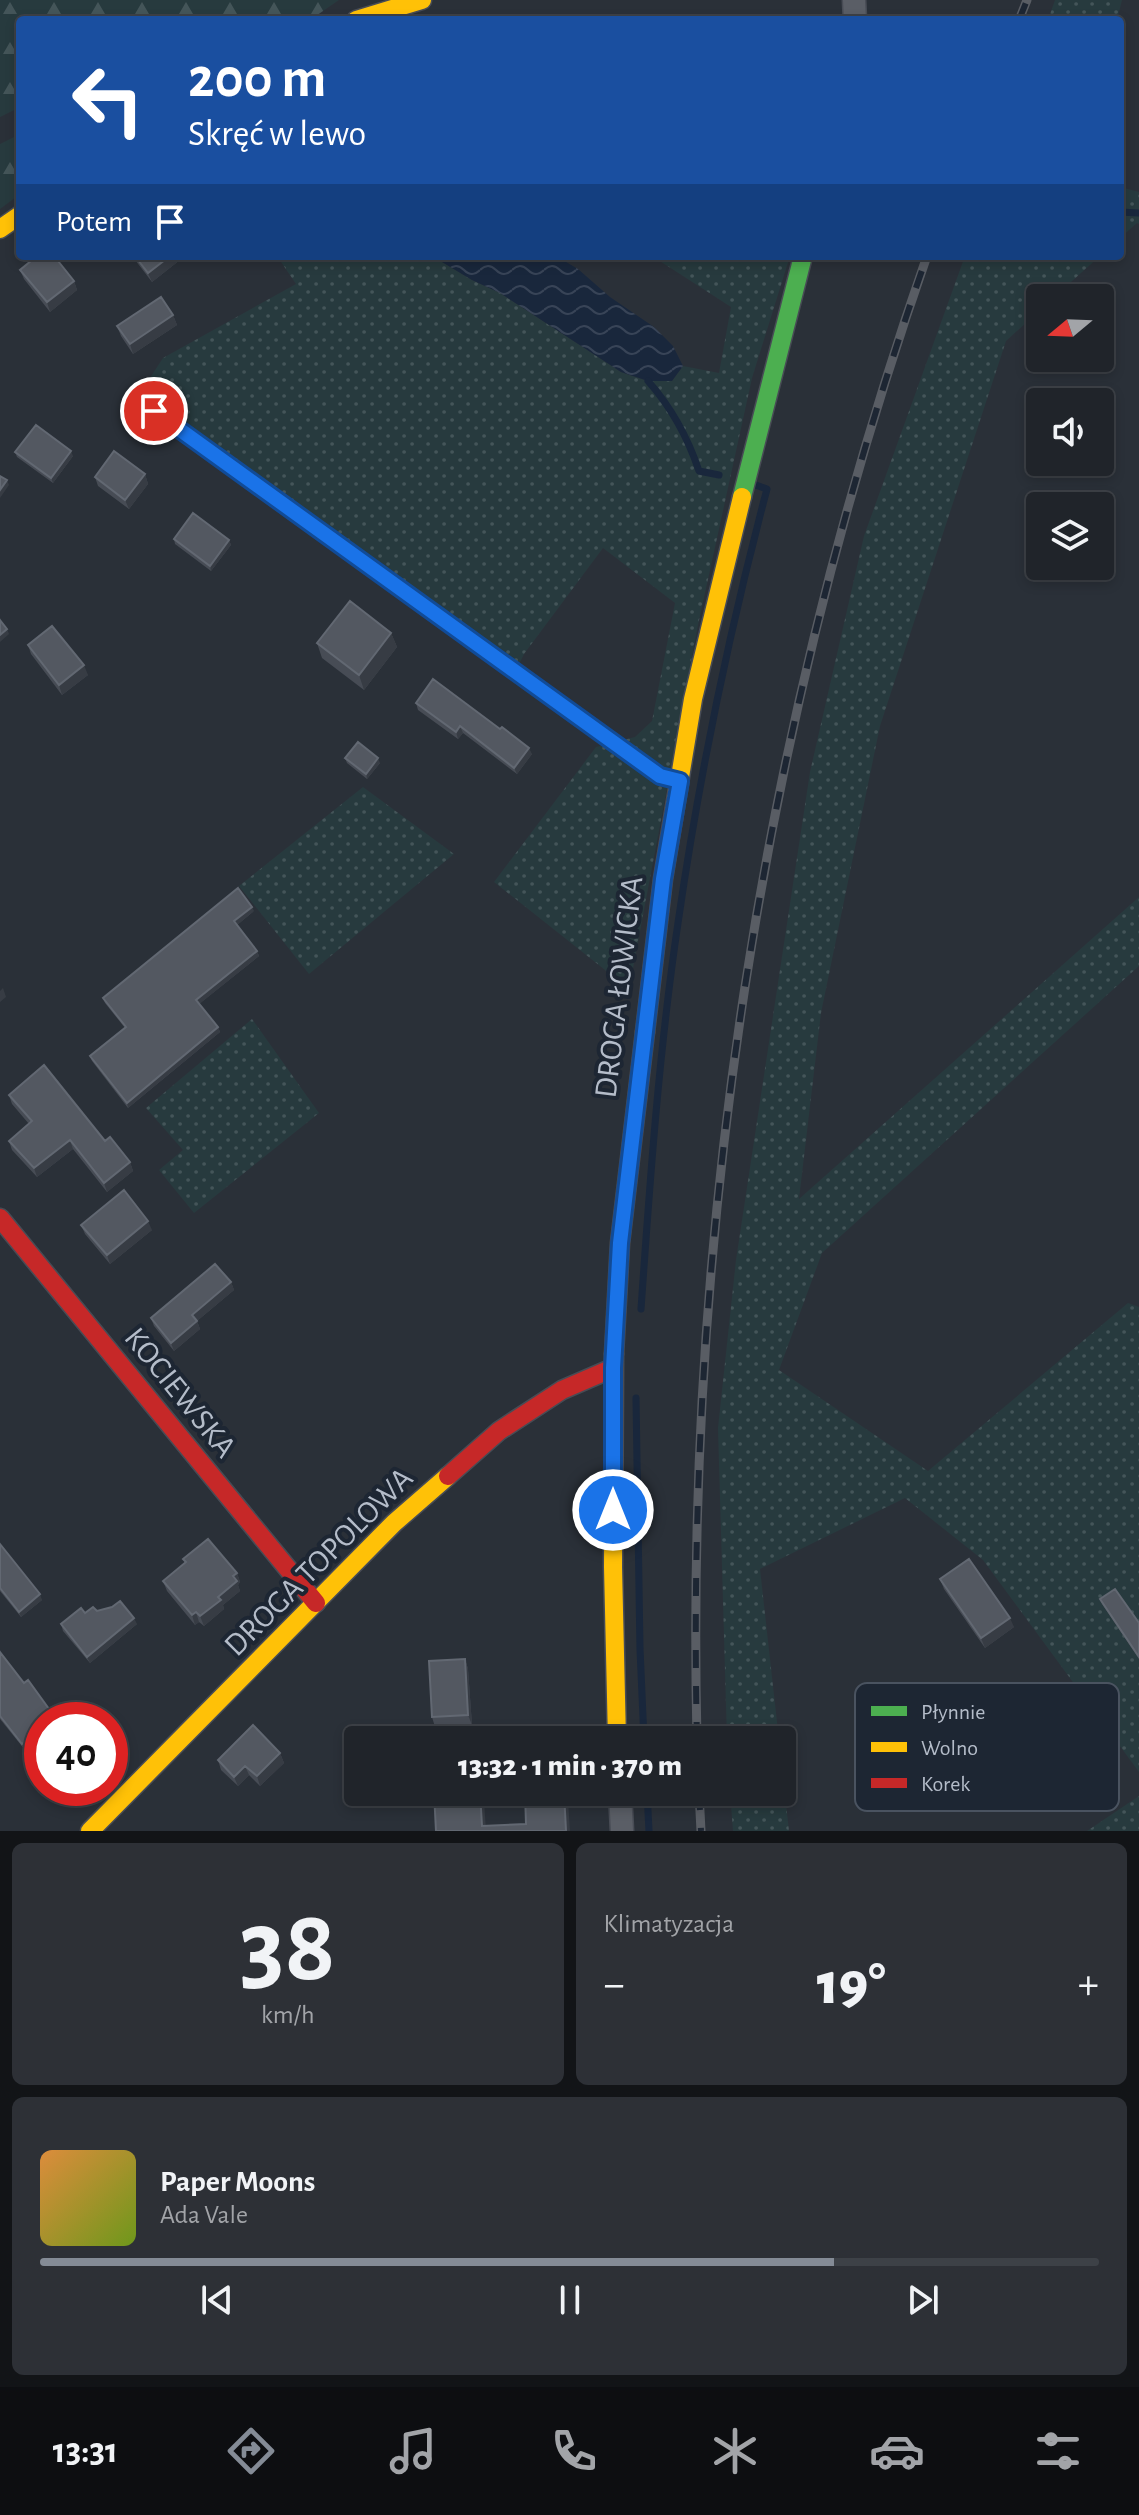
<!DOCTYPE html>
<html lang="pl">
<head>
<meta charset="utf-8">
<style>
  :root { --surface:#20242a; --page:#2d3036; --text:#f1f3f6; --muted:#a2a4a8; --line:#3d4147; --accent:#848b96 }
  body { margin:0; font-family:"Alegreya Sans",sans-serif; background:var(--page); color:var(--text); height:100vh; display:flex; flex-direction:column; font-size:30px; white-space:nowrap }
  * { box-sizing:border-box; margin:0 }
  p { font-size:26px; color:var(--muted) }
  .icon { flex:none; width:44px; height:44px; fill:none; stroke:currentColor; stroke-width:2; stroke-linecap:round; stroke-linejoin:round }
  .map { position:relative; height:1831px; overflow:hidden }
  .drawer { display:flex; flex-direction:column; gap:12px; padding:12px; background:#121417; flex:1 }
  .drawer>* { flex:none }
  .guide { position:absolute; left:16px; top:16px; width:1108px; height:244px; border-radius:8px; box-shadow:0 4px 12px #0003,0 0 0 2px var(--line); background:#1a4fa0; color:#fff; overflow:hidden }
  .needle { width:52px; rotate:251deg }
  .controls { position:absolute; left:1026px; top:284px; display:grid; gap:16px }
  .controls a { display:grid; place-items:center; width:88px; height:88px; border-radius:8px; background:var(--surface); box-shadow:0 4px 12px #0003,0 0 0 2px var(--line); font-size:40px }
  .speed { position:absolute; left:24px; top:1702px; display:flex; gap:16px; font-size:40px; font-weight:700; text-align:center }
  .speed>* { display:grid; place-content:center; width:104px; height:104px; border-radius:50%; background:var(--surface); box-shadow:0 4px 12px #0003,0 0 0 2px var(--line); line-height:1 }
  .speed .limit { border:12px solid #d22; background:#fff; color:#111 }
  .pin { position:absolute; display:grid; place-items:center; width:68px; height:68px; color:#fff; margin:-34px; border:4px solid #fff; border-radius:50%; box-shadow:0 2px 8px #0007 }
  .me { position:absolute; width:88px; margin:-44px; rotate:0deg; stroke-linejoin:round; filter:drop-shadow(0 0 6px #0008) }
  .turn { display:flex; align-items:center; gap:28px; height:168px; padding:0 40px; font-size:36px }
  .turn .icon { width:104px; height:104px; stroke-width:2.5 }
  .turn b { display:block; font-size:56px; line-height:68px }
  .then { display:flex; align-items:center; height:76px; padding:0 40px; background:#0003; gap:16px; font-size:30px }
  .big { font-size:60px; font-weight:800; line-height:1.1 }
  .drawer .card { flex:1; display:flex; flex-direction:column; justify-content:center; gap:12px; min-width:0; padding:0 28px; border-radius:12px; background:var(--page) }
  .drawer .dial { align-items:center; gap:0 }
  .dial b { font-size:104px; line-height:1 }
  .song { display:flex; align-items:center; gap:24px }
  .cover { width:96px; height:96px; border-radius:12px; background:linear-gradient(135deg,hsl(30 70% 55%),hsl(80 70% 35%)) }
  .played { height:8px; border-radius:4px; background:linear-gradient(90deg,var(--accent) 75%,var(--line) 75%) }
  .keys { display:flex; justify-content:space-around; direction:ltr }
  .heat { display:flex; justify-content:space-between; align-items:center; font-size:44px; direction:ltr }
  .drawer .tiles { flex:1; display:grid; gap:12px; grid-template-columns:1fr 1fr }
  .card:last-child { grid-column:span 2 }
  .trip { position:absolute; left:344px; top:1726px; width:452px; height:80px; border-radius:8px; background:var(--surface); box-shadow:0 4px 12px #0003,0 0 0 2px var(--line); font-weight:800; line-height:80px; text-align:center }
  .tabs { display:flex; height:128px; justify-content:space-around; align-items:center; background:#0d0e11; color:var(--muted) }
  .tabs .icon { width:56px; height:56px }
  .tabs .active { color:var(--accent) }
  .tabs b { font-size:36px; color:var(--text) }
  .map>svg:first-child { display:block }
</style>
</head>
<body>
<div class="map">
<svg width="1139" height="1831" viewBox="0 0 1139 1831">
  <defs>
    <pattern id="grass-dots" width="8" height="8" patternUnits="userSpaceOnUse" patternTransform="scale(2)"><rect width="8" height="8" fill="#273a3e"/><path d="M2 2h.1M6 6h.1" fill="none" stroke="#445559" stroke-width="1.8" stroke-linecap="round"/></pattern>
    <pattern id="forest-firs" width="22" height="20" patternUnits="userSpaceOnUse" patternTransform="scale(2)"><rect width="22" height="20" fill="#273a3e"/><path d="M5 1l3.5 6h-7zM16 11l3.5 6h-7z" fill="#445559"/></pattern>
    <pattern id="water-waves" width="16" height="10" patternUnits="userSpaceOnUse" patternTransform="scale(2)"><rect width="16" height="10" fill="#19273c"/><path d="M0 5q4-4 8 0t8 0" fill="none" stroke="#384457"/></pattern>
  </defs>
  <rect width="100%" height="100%" fill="#2a3038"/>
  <path fill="url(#grass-dots)" d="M 1055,0 L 1122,0 L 1117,20 L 1048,20 Z
    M 1120,187 L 1139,192 L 1139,224 L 1137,223 L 1120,238 Z
    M 277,256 L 432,256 L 472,280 L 500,293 L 621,372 L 648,381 L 672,381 L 683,366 L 719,373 L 731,307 L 652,256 L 790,256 L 752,378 L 698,625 L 629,989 L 494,882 L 596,747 L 635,737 L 652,721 L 675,603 L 603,548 L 524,654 L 518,666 L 142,390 L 163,358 L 296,284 Z
    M 965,256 L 1100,256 L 1053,298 L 1040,298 L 1040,310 L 1006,341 L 880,726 L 821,1013 L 799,1199 L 1139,897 L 1139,966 L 822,1253 L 779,1370 L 928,1471 L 1128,1303 L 1139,1307 L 1139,1772 L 983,1560 L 905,1498 L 760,1569 L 779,1740 L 727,1740 L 718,1428 L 736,1260 L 810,772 L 864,536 Z
    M 363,787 L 454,854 L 309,974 L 239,886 Z
    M 252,1019 L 319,1113 L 194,1213 L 159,1170 L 183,1150 L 146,1108 Z
    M 782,1768 L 789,1831 L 733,1831 L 730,1792 L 782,1792 Z
    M 1139,1796 L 1139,1831 L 1087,1831 Z"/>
  <path fill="url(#forest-firs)" d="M 0,0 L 339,0 L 310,20 L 20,20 L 20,107 L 0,117 Z
    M 20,134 L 20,194 L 0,209 L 0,144 Z"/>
  <path fill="url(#water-waves)" d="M 432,256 L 556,256 L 578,269 L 610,297 L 654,327 L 673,346 L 683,366 L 672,381 L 648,381 L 621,372 L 500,293 L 472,280 Z"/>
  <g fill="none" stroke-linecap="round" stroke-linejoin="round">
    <path stroke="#19273c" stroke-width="7" d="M 1120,212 L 1139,213
      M 648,381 C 671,407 688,438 699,471 L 719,475
      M 641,1309 C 650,1180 659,1051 678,923 C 699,777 729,632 767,489 L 753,484
      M 636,1398 L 640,1649 L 644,1740
      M 647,1792 L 649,1831"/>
    <defs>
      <path id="lane" d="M 154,411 L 660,776 L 675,780"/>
      <path id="street" d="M 854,0 L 855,20
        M 620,1792 L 622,1831"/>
      <path id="fast" d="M 742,497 L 803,256"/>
      <path id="slow" d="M 356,20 L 422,0
        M 0,229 L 20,215
        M 645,1032 L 663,879 L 693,699 L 742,497
        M 614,1354 L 613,1567 L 617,1740
        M 90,1831 L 394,1523 L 448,1476"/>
      <path id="jam" d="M 0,1218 L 316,1603
        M 614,1354 L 620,1243 L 645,1032
        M 448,1476 L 499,1431 L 562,1390 L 613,1368"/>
    </defs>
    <use href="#lane" stroke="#484c55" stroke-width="14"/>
    <use href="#street" stroke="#484c55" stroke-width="25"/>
    <use href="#fast" stroke="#484c55" stroke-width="21"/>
    <use href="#slow" stroke="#484c55" stroke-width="21"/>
    <use href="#jam" stroke="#484c55" stroke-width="21"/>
    <use href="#lane" stroke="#5a5e66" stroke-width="11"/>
    <use href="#street" stroke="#5a5e66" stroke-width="22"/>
    <use href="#fast" stroke="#4caf50" stroke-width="18"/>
    <use href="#slow" stroke="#ffc107" stroke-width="18"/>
    <use href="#jam" stroke="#c62828" stroke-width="18"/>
    <defs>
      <path id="rail" d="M 1019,20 L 1027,0
        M 697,1740 C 685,1236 760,732 927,256
        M 699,1792 L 701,1831"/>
    </defs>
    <use href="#rail" stroke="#595d64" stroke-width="9"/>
    <use href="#rail" stroke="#1d2633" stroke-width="6" stroke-dasharray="18" stroke-linecap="butt"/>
  </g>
  <path fill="#474c55" d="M 132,256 L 185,256 L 152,282 Z
    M 20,270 L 74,281 L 77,290 L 50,312 L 24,279 Z
    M 173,315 L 177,325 L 133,354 L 121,336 L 117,326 Z
    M 15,452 L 73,456 L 53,483 L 17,457 Z
    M 145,474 L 148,484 L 129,509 L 98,486 L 95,477 Z
    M 174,539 L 229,540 L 231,545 L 211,571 L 175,544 Z
    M 391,633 L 397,647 L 364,690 L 322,658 L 317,643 Z
    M 28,645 L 88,675 L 62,695 L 31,654 Z
    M 416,703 L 532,754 L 517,774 L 463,733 L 458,739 L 418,710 Z
    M 345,758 L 380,763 L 367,779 L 347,763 Z
    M 254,911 L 237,925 L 257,951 L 259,956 L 199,1004 L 218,1027 L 220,1032 L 128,1108 L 92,1061 L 90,1056 L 125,1028 L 105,1003 L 103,998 Z
    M 9,1095 L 105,1141 L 130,1162 L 133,1171 L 107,1192 L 73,1149 L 37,1177 L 12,1150 L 9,1141 L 29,1124 L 12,1104 Z
    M 81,1225 L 152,1230 L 110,1264 L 85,1234 Z
    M 231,1282 L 234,1290 L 197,1321 L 200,1329 L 174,1351 L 154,1326 L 151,1318 Z
    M 0,1544 L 42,1600 L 21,1617 L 0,1591 Z
    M 183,1559 L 237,1573 L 240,1582 L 238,1585 L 240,1591 L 223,1605 L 224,1609 L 204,1626 L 199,1622 L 195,1625 L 167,1591 L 163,1581 L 185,1563 Z
    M 940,1579 L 1014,1627 L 985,1648 L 944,1589 Z
    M 1100,1599 L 1139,1623 L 1139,1659 L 1102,1604 Z
    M 97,1611 L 137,1624 L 90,1663 L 63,1631 L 61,1624 L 85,1613 Z
    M 0,1652 L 42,1720 L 42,1758 L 32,1744 L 25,1750 L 0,1719 Z
    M 465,1659 L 468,1669 L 472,1725 L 435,1727 L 432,1717 Z
    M 1009,1708 L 1099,1796 L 1081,1809 L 1013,1717 Z
    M 280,1753 L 284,1763 L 260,1786 L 249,1775 L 238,1786 L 221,1770 L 218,1760 Z"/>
  <path fill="#373c44" d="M 170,256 L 185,256 L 152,282 L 148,273 Z
    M 74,281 L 77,290 L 50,312 L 47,302 Z
    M 173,315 L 177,325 L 133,354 L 130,344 Z
    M 71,451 L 73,456 L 53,483 L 51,478 Z
    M 145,474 L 148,484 L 129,509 L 125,500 Z
    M 7,480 L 9,485 L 0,498 L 0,490 Z
    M 229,540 L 231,545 L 211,571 L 210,566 Z
    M 7,629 L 9,634 L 0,642 L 0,635 Z
    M 391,633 L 397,647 L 364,690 L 359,675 Z
    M 84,665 L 88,675 L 62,695 L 59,685 Z
    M 460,726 L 463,733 L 458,739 L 456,732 Z
    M 529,748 L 532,754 L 517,774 L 514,768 Z
    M 378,758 L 380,763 L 367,779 L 366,774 Z
    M 252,907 L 254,911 L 236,926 L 234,921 Z
    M 257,951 L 259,956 L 198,1005 L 196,1000 Z
    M 3,988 L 6,997 L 0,1002 L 0,991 Z
    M 218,1027 L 220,1032 L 128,1108 L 127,1103 Z
    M 70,1140 L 73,1149 L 37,1177 L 34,1168 Z
    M 130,1162 L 133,1171 L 107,1192 L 104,1183 Z
    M 148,1221 L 152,1230 L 110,1264 L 107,1255 Z
    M 231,1282 L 234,1290 L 197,1321 L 200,1329 L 174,1351 L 171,1343 L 192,1315 Z
    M 237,1573 L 240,1582 L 238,1585 L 240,1591 L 223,1605 L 224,1609 L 204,1626 L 200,1616 L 218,1597 L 233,1576 Z
    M 40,1594 L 42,1600 L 21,1617 L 19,1612 Z
    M 196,1612 L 199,1622 L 195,1625 L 192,1615 Z
    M 134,1618 L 137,1624 L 90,1663 L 87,1657 Z
    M 1010,1618 L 1014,1627 L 985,1648 L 981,1638 Z
    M 465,1659 L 468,1669 L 472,1725 L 468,1715 Z
    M 30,1738 L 32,1744 L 25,1750 L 22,1744 Z
    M 280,1753 L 284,1763 L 260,1786 L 257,1776 Z
    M 245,1766 L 249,1775 L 238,1786 L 234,1777 Z
    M 1096,1786 L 1099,1796 L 1081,1809 L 1078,1800 Z
    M 480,1792 L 484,1800 L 486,1831 L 482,1826 Z
    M 564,1792 L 568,1800 L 570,1831 L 566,1831 Z"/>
  <path fill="#535861" stroke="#626872" stroke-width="2" d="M 37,256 L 54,256 L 74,281 L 47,302 L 20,270 Z
    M 135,256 L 170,256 L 148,273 Z
    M 161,297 L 173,315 L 130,344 L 117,326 Z
    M 36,425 L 71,451 L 51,478 L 15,452 Z
    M 114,451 L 145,474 L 125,500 L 95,477 Z
    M 0,476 L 7,480 L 0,490 Z
    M 193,513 L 229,540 L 210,566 L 174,539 Z
    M 350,601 L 391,633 L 359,675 L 317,643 Z
    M 0,620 L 7,629 L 0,635 Z
    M 52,626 L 84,665 L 59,685 L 28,645 Z
    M 433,679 L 500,729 L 502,727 L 529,748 L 514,768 L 460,726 L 456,732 L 416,703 Z
    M 358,742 L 378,758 L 366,774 L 345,758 Z
    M 238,888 L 252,907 L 234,921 L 257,951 L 196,1000 L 218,1027 L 127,1103 L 90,1056 L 126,1027 L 103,998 Z
    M 44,1065 L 105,1141 L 110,1137 L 130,1162 L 104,1183 L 70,1140 L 34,1168 L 9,1141 L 32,1121 L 9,1095 Z
    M 124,1190 L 148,1221 L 107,1255 L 81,1225 Z
    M 215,1264 L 231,1282 L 192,1315 L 197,1321 L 171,1343 L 151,1318 Z
    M 208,1539 L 237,1573 L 233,1576 L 237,1581 L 218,1597 L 221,1600 L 200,1616 L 196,1612 L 192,1615 L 163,1581 L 186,1562 L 183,1559 Z
    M 0,1544 L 40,1594 L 19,1612 L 0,1588 Z
    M 969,1559 L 1010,1618 L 981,1638 L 940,1579 Z
    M 1115,1589 L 1139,1623 L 1139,1657 L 1100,1599 Z
    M 120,1601 L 134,1618 L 87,1657 L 61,1624 L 81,1608 L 85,1613 L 93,1607 L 97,1611 L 112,1607 Z
    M 0,1652 L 24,1683 L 28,1680 L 57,1720 L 42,1720 L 42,1755 L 30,1738 L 22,1744 L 0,1716 Z
    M 465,1659 L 468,1715 L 432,1717 L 429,1661 Z
    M 253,1725 L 280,1753 L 257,1776 L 245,1766 L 234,1777 L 218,1760 Z
    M 434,1792 L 480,1792 L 482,1826 L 526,1824 L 525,1792 L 564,1792 L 566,1831 L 436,1831 Z"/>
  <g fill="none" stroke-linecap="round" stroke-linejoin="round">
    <defs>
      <path id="route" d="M 154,411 L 660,776 L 680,781 L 663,879 L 620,1243 L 613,1368 L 613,1510"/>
    </defs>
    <use href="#route" stroke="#114b97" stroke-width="20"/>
    <use href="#route" stroke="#1a73e8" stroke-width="14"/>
  </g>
  <g text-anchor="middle" stroke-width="8" stroke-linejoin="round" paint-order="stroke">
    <g font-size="32" fill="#b4bcc9" stroke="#1d2633">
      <text transform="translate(618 987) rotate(-83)" y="11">DROGA ŁOWICKA</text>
      <text transform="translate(181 1392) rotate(51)" y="11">KOCIEWSKA</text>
      <text transform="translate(318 1561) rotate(-45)" y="11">DROGA TOPOLOWA</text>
    </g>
  </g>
  <rect x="855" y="1683" width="264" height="128" rx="12" fill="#1d2633" stroke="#4a5360" stroke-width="2"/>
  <rect x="871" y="1706" width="36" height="10" fill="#4caf50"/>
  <rect x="871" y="1742" width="36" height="10" fill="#ffc107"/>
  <rect x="871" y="1778" width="36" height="10" fill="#c62828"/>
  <g font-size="22" fill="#b4bcc9">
    <text x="921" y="1719">Płynnie</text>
    <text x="921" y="1755">Wolno</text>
    <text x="921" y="1791">Korek</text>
  </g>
</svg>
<div class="controls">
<a><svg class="needle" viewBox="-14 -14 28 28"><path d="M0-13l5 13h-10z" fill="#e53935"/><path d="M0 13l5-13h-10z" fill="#a2a4a8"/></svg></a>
<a><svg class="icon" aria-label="sound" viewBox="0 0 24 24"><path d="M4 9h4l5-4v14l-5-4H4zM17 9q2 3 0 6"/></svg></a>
<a><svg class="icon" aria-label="layers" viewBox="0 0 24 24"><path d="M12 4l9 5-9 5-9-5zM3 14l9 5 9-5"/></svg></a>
</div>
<div class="speed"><div class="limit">40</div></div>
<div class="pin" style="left:154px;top:411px;background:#d93025"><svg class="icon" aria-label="arrive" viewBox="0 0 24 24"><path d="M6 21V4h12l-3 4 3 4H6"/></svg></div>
<svg class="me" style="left:613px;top:1510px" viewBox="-20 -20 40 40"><circle r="17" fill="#1a73e8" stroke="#fff" stroke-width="3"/><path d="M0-11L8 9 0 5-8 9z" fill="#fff"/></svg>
<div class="trip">13:32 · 1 min · 370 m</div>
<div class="guide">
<div class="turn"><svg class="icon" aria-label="left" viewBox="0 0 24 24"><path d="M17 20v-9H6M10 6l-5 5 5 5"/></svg><div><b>200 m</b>Skręć w lewo</div></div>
<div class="then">Potem<svg class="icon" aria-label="arrive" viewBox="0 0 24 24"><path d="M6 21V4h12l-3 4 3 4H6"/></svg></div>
</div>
</div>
<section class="drawer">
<div class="tiles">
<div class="card dial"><b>38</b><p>km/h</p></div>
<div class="card"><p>Klimatyzacja</p>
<div class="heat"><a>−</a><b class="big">19°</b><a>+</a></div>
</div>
<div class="card">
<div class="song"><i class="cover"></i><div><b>Paper Moons</b><p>Ada Vale</p></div></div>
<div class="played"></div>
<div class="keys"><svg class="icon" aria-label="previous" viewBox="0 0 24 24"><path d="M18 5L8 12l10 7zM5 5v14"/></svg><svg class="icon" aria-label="pause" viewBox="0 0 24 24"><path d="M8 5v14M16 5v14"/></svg><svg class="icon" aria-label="next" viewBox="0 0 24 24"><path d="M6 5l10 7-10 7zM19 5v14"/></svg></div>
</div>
</div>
</section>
<nav class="tabs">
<b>13:31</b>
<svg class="icon active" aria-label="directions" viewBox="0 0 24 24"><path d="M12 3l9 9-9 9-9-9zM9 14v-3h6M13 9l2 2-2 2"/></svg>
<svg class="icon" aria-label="music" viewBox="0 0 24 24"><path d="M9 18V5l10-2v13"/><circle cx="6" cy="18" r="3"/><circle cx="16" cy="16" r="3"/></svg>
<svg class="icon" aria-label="phone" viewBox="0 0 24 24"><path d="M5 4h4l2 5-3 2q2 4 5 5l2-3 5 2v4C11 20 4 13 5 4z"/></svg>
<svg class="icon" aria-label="climate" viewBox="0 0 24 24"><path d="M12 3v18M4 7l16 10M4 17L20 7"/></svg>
<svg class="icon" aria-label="car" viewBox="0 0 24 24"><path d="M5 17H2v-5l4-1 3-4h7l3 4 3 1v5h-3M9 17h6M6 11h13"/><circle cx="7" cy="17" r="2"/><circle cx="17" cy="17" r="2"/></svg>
<svg class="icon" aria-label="filters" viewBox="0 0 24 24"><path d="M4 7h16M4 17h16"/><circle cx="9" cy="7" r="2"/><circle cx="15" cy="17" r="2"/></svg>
</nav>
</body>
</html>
